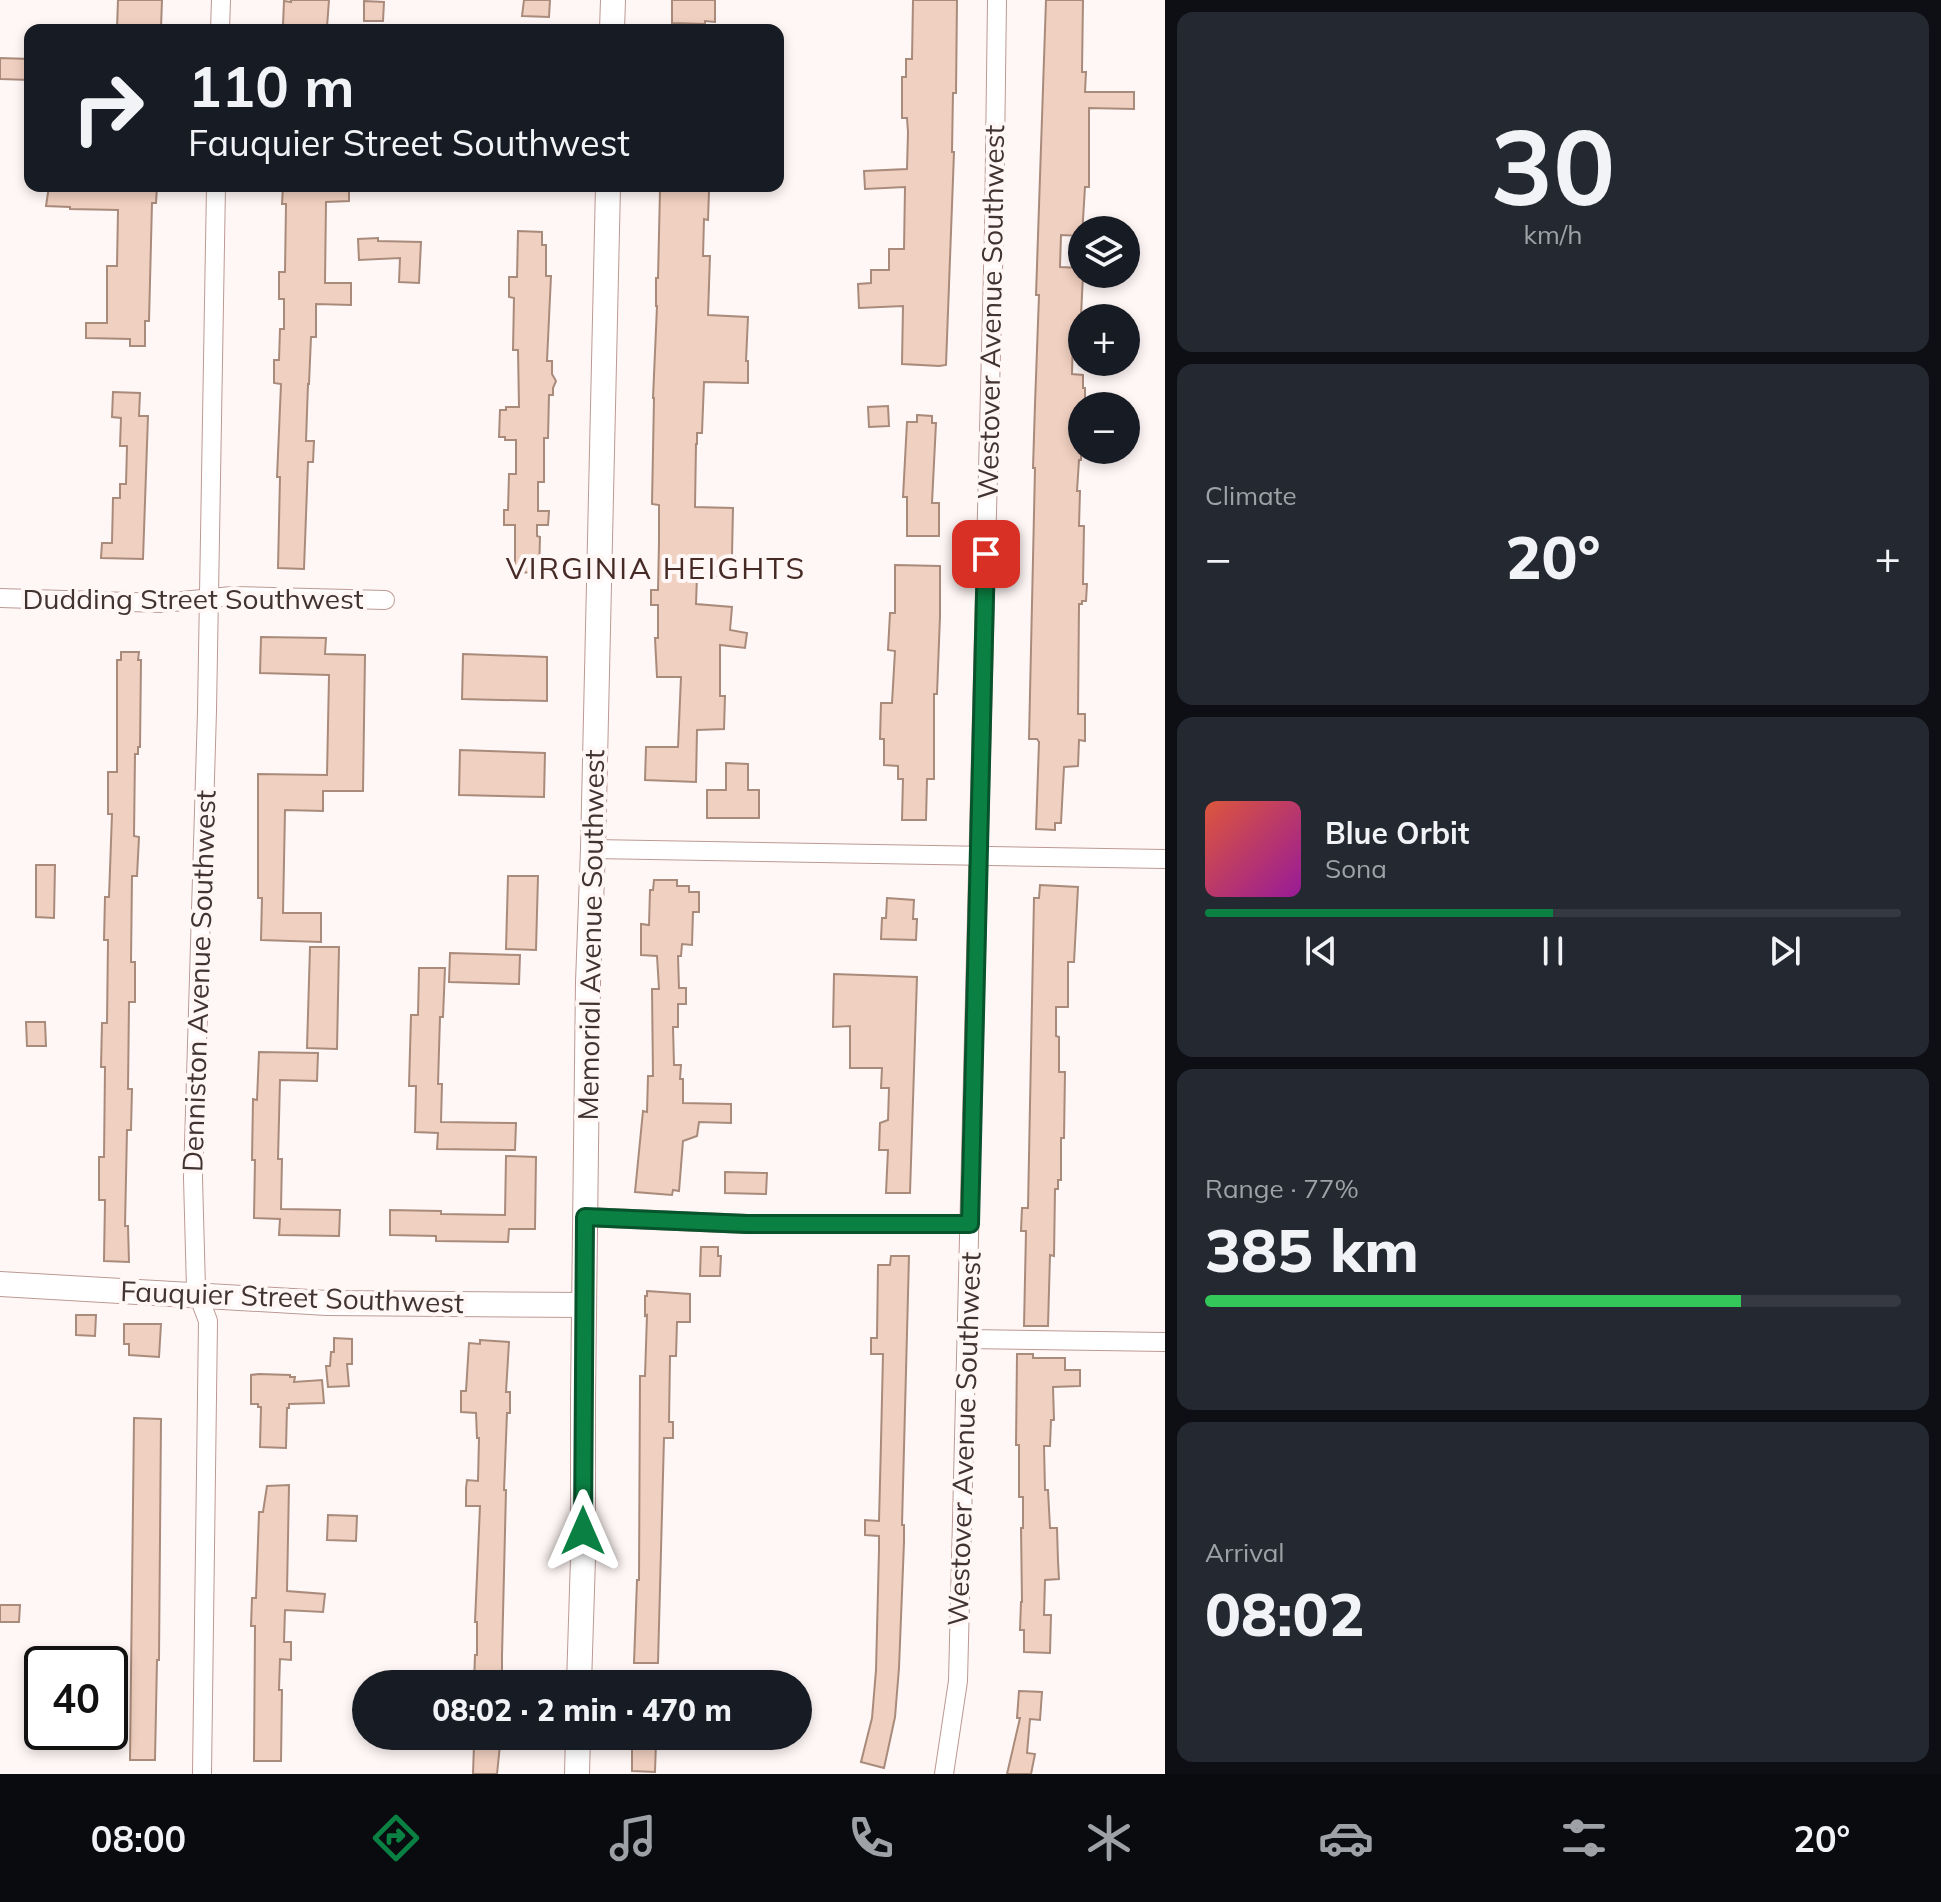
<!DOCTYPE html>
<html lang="en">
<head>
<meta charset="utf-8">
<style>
  :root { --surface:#171b24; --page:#242831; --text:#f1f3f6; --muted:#9ea1a6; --line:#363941; --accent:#0b8043 }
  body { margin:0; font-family:Mulish,sans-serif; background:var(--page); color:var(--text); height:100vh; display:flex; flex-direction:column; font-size:30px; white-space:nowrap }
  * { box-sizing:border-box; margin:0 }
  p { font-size:26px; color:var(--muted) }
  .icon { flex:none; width:44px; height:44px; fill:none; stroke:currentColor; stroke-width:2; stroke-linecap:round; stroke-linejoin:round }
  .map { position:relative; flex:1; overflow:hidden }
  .drawer { display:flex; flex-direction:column; gap:12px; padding:12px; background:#0d0f14; width:776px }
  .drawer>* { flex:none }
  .top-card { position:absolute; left:24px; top:24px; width:760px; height:168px; border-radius:16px; box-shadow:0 4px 12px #0003; background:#171b24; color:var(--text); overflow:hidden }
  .controls { position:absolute; left:1068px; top:216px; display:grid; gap:16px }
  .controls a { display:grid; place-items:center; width:72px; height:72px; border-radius:50%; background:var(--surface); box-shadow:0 4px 12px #0003; font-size:40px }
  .speed { position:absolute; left:24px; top:1646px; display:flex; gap:16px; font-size:40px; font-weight:700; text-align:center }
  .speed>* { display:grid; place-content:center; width:104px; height:104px; border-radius:50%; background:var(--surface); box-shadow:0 4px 12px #0003; line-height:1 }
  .speed .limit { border:4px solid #111; border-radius:12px; background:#fff; color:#111 }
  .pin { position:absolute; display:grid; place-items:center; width:68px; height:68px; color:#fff; margin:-34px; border-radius:16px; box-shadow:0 4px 12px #0006 }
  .me { position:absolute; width:88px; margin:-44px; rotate:0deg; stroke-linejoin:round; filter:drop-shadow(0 0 6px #0008) }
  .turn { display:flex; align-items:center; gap:28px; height:168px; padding:0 32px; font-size:36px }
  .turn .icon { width:104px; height:104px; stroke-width:2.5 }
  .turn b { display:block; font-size:56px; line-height:68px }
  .big { font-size:60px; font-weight:800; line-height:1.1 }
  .drawer .widget { flex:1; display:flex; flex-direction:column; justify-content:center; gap:12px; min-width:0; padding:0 28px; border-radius:16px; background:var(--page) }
  .drawer .dial { align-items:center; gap:0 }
  .dial b { font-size:104px; line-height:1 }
  .song { display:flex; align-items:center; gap:24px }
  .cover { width:96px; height:96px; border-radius:12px; background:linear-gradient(135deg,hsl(10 70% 55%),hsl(300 70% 35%)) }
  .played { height:8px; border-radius:4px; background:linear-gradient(90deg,var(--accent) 50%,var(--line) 50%) }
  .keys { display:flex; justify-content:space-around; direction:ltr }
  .heat { display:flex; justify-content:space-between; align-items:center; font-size:44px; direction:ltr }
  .charge { height:12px; border-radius:6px; background:linear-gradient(90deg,#34c759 77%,var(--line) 0) }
  .trip { position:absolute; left:352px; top:1670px; width:460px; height:80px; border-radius:40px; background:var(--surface); box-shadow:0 4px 12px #0003; font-weight:800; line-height:80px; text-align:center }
  .tabs { display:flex; height:128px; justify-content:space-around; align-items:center; background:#090b0e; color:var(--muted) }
  .tabs .icon { width:56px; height:56px }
  .tabs .selected { color:var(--accent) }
  .tabs b { font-size:36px; color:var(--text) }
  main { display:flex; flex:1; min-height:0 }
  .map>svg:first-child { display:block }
</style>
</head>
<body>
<main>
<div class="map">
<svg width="1165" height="1774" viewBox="0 0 1165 1774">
  <rect width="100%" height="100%" fill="#fff7f6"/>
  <path fill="#f0d0c0" stroke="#a98b7c" stroke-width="2" d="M 118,0 L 162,0 L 161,28 L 117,28 Z
    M 291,0 L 329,0 L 327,27 L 290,27 L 290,25 L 283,25 L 284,1 L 291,2 Z
    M 524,0 L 550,0 L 549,17 L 522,16 Z
    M 672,0 L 715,0 L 715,22 L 705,21 L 705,24 L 672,23 Z
    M 913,0 L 957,0 L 956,93 L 953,93 L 952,152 L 954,152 L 953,179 L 946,365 L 939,366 L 902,364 L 903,306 L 859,308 L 858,284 L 871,283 L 871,270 L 889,270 L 889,249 L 904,249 L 905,187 L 865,189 L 864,171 L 907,169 L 908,132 L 907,118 L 902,118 L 902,77 L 906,77 L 906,59 L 912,59 Z
    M 1046,0 L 1083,0 L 1082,72 L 1086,72 L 1085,92 L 1134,92 L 1134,109 L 1089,108 L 1089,187 L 1085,187 L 1082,236 L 1061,235 L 1060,267 L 1082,268 L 1083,274 L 1080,338 L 1073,337 L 1072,374 L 1083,375 L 1083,388 L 1085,388 L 1085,405 L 1082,406 L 1081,460 L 1079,460 L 1077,491 L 1080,491 L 1079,526 L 1084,526 L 1083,584 L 1087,584 L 1086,601 L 1082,601 L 1082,604 L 1079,604 L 1078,714 L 1085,714 L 1085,741 L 1079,740 L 1078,766 L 1064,767 L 1061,823 L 1055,823 L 1055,830 L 1036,829 L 1039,742 L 1037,739 L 1029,739 L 1035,468 L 1033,468 L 1035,404 L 1039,295 L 1036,295 Z
    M 364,1 L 384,2 L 383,21 L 364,21 Z
    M 0,58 L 30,59 L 30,80 L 0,79 Z
    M 49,186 L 64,186 L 64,191 L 116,191 L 116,189 L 121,190 L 121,186 L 157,186 L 156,203 L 152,203 L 149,321 L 145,321 L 145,346 L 130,346 L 130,339 L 86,338 L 86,323 L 107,323 L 107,266 L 117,266 L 118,210 L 70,209 L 70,207 L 46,206 Z
    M 283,186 L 349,186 L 349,201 L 326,202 L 325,283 L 351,283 L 351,305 L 316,304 L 316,337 L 311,337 L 309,384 L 308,384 L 306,441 L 314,441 L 313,462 L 308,462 L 304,569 L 278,568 L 280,477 L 277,477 L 281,384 L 274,383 L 274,360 L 279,360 L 280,329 L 284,329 L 284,299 L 279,299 L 279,272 L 285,272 L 286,204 L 282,204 Z
    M 668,188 L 701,188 L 700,191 L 709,191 L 708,220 L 704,219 L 703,256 L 710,256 L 708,315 L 748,317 L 746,361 L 748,361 L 748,383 L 704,382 L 702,433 L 697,433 L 697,444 L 696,444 L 695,507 L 733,508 L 732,556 L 735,556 L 735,576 L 697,576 L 696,604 L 732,607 L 730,630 L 747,633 L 745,648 L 720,645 L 720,696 L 725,696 L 724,729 L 697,730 L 696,782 L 645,780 L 646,747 L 678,747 L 681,677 L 657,677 L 655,638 L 658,638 L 658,605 L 651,605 L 651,590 L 658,590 L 659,542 L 659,505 L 652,504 L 654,398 L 653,398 L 657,306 L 656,306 L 656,278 L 658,278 L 660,190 L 668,190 Z
    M 518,231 L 542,232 L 542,245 L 546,245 L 546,276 L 551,276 L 547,361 L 552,361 L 552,374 L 556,381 L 553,388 L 553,395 L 549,395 L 548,438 L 544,438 L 544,482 L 538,482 L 538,511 L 549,511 L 548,525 L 537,525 L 537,536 L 540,537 L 539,573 L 515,572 L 515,525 L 504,525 L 504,510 L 508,510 L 509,474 L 516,474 L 516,440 L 505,440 L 505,437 L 499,437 L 500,410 L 506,410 L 506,407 L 519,407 L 518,350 L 513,350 L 514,298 L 509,297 L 509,277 L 517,277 Z
    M 378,238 L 378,241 L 421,242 L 419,283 L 399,282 L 400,258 L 359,260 L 358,239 Z
    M 113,392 L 140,393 L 139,416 L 148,416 L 143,559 L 101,558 L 102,543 L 112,543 L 113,498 L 120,498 L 120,484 L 126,484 L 127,446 L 120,446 L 121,418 L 112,417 Z
    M 888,406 L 889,426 L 869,427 L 868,407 Z
    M 917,415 L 932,416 L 932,423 L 936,423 L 932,503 L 939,503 L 939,536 L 907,536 L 907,497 L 903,497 L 907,422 L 917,422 Z
    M 895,565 L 940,566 L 940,616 L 937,694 L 934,694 L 934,779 L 927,779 L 926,820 L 902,820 L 903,779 L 898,779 L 898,766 L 884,765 L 884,739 L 880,739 L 881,703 L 892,703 L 895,651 L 888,650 L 890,613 L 895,613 Z
    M 261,637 L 326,638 L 325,654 L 365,655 L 363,791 L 323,791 L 323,811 L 285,810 L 283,913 L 321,913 L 321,942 L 261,940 L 262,898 L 258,898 L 258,774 L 327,775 L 329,675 L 260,673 Z
    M 121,652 L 139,652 L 138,660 L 141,660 L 140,747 L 138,747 L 138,754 L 135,754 L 134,836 L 139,837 L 137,876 L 132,876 L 131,962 L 135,962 L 135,1002 L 129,1002 L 128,1089 L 132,1089 L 131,1130 L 127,1130 L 125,1226 L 128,1226 L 129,1262 L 104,1261 L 105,1200 L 99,1200 L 99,1157 L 104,1157 L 105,1067 L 101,1067 L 102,1023 L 107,1023 L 108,940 L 104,940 L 105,897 L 109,897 L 112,814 L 108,814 L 108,772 L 117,772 L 117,660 L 121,660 Z
    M 463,654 L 547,657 L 547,701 L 462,699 Z
    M 460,750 L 545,753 L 544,797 L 459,795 Z
    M 726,763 L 748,764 L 748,790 L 759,790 L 759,818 L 707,818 L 707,790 L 726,790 Z
    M 36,865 L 55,865 L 54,918 L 36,917 Z
    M 508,876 L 538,876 L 536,950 L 506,949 Z
    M 654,880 L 677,880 L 677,886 L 689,886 L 689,892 L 699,892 L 699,912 L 693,912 L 692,945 L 682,944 L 681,956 L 678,956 L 679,988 L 686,988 L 686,1004 L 678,1004 L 678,1027 L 673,1027 L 674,1065 L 681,1065 L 680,1079 L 683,1079 L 683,1103 L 731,1104 L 731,1123 L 699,1122 L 697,1136 L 683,1141 L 679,1191 L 673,1190 L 672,1195 L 635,1192 L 643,1111 L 647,1112 L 648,1076 L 653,1076 L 652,989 L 659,989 L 657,956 L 641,955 L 641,924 L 649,925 L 650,890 L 653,890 Z
    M 1040,885 L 1078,887 L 1074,962 L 1068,962 L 1068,1007 L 1056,1007 L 1056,1036 L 1059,1037 L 1059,1072 L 1065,1072 L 1064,1138 L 1061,1138 L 1061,1180 L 1058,1180 L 1058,1189 L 1055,1189 L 1054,1256 L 1050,1255 L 1048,1326 L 1024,1326 L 1026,1231 L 1021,1231 L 1022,1208 L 1028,1208 L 1034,898 L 1039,898 Z
    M 887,898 L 914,900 L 913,919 L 917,919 L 916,940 L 881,939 L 882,918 L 886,918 Z
    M 310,947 L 339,947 L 337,1049 L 307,1048 Z
    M 450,953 L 520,955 L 519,984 L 449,982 Z
    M 419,968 L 445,968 L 443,1017 L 440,1017 L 438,1084 L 442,1084 L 441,1122 L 516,1123 L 515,1150 L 437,1149 L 438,1133 L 415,1132 L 416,1086 L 409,1086 L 411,1015 L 418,1015 Z
    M 834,974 L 917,977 L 910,1193 L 886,1193 L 888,1150 L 879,1150 L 880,1123 L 888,1120 L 889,1088 L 881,1088 L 882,1068 L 850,1068 L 850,1026 L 833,1027 Z
    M 26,1022 L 45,1022 L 46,1046 L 27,1046 Z
    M 259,1052 L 318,1053 L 317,1081 L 280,1080 L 278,1159 L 282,1159 L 281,1209 L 340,1210 L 339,1236 L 279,1235 L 280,1219 L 254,1218 L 255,1160 L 252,1160 L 253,1099 L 257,1100 Z
    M 506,1156 L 536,1157 L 535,1229 L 509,1229 L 508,1242 L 436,1241 L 436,1236 L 390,1235 L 390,1210 L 441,1211 L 441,1214 L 505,1215 Z
    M 725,1172 L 767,1173 L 766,1194 L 725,1193 Z
    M 701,1247 L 718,1247 L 718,1256 L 721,1256 L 720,1276 L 700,1276 Z
    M 891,1256 L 909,1256 L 902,1525 L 904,1525 L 904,1542 L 899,1668 L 895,1717 L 884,1768 L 861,1762 L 872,1718 L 876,1670 L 879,1550 L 879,1536 L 865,1535 L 865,1520 L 879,1521 L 881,1442 L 883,1354 L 871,1354 L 871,1338 L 877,1338 L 878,1265 L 890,1265 Z
    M 647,1291 L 690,1294 L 690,1322 L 677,1322 L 676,1356 L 670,1356 L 669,1422 L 673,1422 L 673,1438 L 664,1438 L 658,1663 L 634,1663 L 637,1580 L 639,1580 L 640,1376 L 645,1376 L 647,1315 L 645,1316 L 645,1296 L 647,1296 Z
    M 76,1315 L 96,1315 L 95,1336 L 76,1335 Z
    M 124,1324 L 161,1324 L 159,1357 L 129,1355 L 129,1344 L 124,1344 Z
    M 334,1338 L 352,1339 L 352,1364 L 347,1364 L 349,1386 L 328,1387 L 326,1366 L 330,1366 L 331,1352 L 334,1352 Z
    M 480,1340 L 509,1342 L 506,1392 L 510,1392 L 510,1413 L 507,1413 L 504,1490 L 506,1490 L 502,1656 L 502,1671 L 495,1671 L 494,1684 L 474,1684 L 475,1655 L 477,1655 L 477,1622 L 475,1622 L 480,1506 L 466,1506 L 466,1488 L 467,1480 L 478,1481 L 479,1438 L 477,1438 L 476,1413 L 461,1412 L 461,1391 L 466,1391 L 469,1343 L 480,1344 Z
    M 1017,1354 L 1033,1354 L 1033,1358 L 1065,1358 L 1065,1370 L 1080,1370 L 1080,1386 L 1053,1387 L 1054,1420 L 1051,1420 L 1050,1446 L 1044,1446 L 1045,1490 L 1048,1490 L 1050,1528 L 1057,1528 L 1058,1561 L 1059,1579 L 1045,1580 L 1044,1615 L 1051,1615 L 1050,1653 L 1024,1652 L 1024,1630 L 1020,1630 L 1021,1602 L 1022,1602 L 1021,1528 L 1023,1528 L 1023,1497 L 1019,1497 L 1019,1445 L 1016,1445 Z
    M 259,1374 L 290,1375 L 290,1377 L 295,1377 L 294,1382 L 322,1380 L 324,1403 L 289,1404 L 289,1408 L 287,1408 L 286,1448 L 260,1447 L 261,1407 L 258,1407 L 258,1404 L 251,1404 L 251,1375 Z
    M 134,1418 L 161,1419 L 159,1660 L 157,1660 L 155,1760 L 130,1760 Z
    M 289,1485 L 287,1591 L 325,1594 L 323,1612 L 285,1610 L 284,1642 L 291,1642 L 291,1660 L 280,1659 L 279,1690 L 282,1690 L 281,1761 L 254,1761 L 255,1626 L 251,1626 L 252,1598 L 256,1598 L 259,1512 L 263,1512 L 267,1486 Z
    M 328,1515 L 357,1516 L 356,1541 L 327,1540 Z
    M 0,1605 L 20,1605 L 19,1622 L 0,1622 Z
    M 1019,1691 L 1042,1692 L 1040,1720 L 1030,1719 L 1027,1753 L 1035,1754 L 1031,1774 L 1007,1774 L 1020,1718 L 1017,1718 Z
    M 632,1741 L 656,1742 L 655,1772 L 632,1771 Z
    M 474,1744 L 500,1745 L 497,1774 L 473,1774 Z"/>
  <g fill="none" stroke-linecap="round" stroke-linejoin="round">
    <defs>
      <path id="street" d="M 220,30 L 221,0
        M 0,598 L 162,603 L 232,596 L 385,600
        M 593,849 L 1165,859
        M 585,1217 L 747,1224 L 970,1224
        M 966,1339 L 1165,1342
        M 202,1774 L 208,1321 L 196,1289 L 193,1178 L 207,711 L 216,186
        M 944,1774 L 958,1681 L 994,230 L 997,0"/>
      <path id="secondary" d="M 612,30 L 613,0
        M 0,1284 L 327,1303 L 584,1305
        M 579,1684 L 583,1558 L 583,1397 L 588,982 L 593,849 L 608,186
        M 577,1774 L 578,1736"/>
    </defs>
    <use href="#street" stroke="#bc9993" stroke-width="20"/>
    <use href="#secondary" stroke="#bc9993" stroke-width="26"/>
    <use href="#street" stroke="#fff" stroke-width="18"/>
    <use href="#secondary" stroke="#fff" stroke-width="24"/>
  </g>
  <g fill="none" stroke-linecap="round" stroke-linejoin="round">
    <defs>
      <path id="route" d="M 583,1531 L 585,1217 L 747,1224 L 970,1224 L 986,554"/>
    </defs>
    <use href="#route" stroke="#07532c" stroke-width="20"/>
    <use href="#route" stroke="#0b8043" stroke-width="14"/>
  </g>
  <g text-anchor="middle" stroke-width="8" stroke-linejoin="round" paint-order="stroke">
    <g font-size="28" fill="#413330" stroke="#fff7f6">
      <text transform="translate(991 312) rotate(-89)" y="10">Westover Avenue Southwest</text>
      <text x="193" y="609">Dudding Street Southwest</text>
      <text transform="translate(591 935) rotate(-89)" y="10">Memorial Avenue Southwest</text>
      <text transform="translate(199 981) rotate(-88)" y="10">Denniston Avenue Southwest</text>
      <text transform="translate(292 1297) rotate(2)" y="10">Fauquier Street Southwest</text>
      <text transform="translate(964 1439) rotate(-88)" y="10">Westover Avenue Southwest</text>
    </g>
    <g font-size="30" letter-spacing="2" fill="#462a26" stroke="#fff7f6">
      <text x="656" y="579">VIRGINIA HEIGHTS</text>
    </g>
  </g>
</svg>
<div class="controls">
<a><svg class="icon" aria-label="layers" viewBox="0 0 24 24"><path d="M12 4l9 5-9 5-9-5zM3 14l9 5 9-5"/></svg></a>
<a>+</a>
<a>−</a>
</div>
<div class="speed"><div class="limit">40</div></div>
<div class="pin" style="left:986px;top:554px;background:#d93025"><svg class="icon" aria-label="arrive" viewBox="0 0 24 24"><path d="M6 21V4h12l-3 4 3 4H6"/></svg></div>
<svg class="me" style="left:583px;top:1531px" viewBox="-20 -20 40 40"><path d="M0-17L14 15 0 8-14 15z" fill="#0b8043" stroke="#fff" stroke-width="4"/></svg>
<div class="trip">08:02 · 2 min · 470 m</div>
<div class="top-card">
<div class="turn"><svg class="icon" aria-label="right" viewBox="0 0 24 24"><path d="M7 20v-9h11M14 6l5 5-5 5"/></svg><div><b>110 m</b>Fauquier Street Southwest</div></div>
</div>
</div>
<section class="drawer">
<div class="widget dial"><b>30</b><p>km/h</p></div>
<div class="widget"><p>Climate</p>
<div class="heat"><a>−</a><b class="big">20°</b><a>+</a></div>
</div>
<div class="widget">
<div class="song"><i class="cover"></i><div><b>Blue Orbit</b><p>Sona</p></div></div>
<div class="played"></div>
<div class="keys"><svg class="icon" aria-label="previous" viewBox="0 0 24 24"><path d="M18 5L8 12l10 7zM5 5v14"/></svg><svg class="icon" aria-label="pause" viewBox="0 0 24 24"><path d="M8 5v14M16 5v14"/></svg><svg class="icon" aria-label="next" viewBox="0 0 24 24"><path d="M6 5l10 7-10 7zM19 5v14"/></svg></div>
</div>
<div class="widget"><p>Range · 77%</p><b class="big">385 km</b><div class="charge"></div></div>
<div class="widget"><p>Arrival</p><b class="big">08:02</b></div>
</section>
</main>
<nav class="tabs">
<b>08:00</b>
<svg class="icon selected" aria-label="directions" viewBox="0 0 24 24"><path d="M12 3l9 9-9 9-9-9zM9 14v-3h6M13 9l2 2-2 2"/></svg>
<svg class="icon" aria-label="music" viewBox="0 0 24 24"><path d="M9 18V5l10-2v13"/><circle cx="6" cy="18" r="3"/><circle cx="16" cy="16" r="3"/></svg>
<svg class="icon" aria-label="phone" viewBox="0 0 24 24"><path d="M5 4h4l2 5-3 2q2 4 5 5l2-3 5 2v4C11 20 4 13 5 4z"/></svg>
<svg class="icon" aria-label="climate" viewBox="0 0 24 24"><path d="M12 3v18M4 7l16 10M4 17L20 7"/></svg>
<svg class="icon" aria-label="car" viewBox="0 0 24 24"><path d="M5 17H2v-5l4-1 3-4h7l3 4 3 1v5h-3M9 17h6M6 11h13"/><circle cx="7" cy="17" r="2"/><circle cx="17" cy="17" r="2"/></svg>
<svg class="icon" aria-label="filters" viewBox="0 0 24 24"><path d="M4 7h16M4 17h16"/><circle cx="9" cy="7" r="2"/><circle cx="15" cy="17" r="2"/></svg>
<b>20°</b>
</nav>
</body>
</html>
